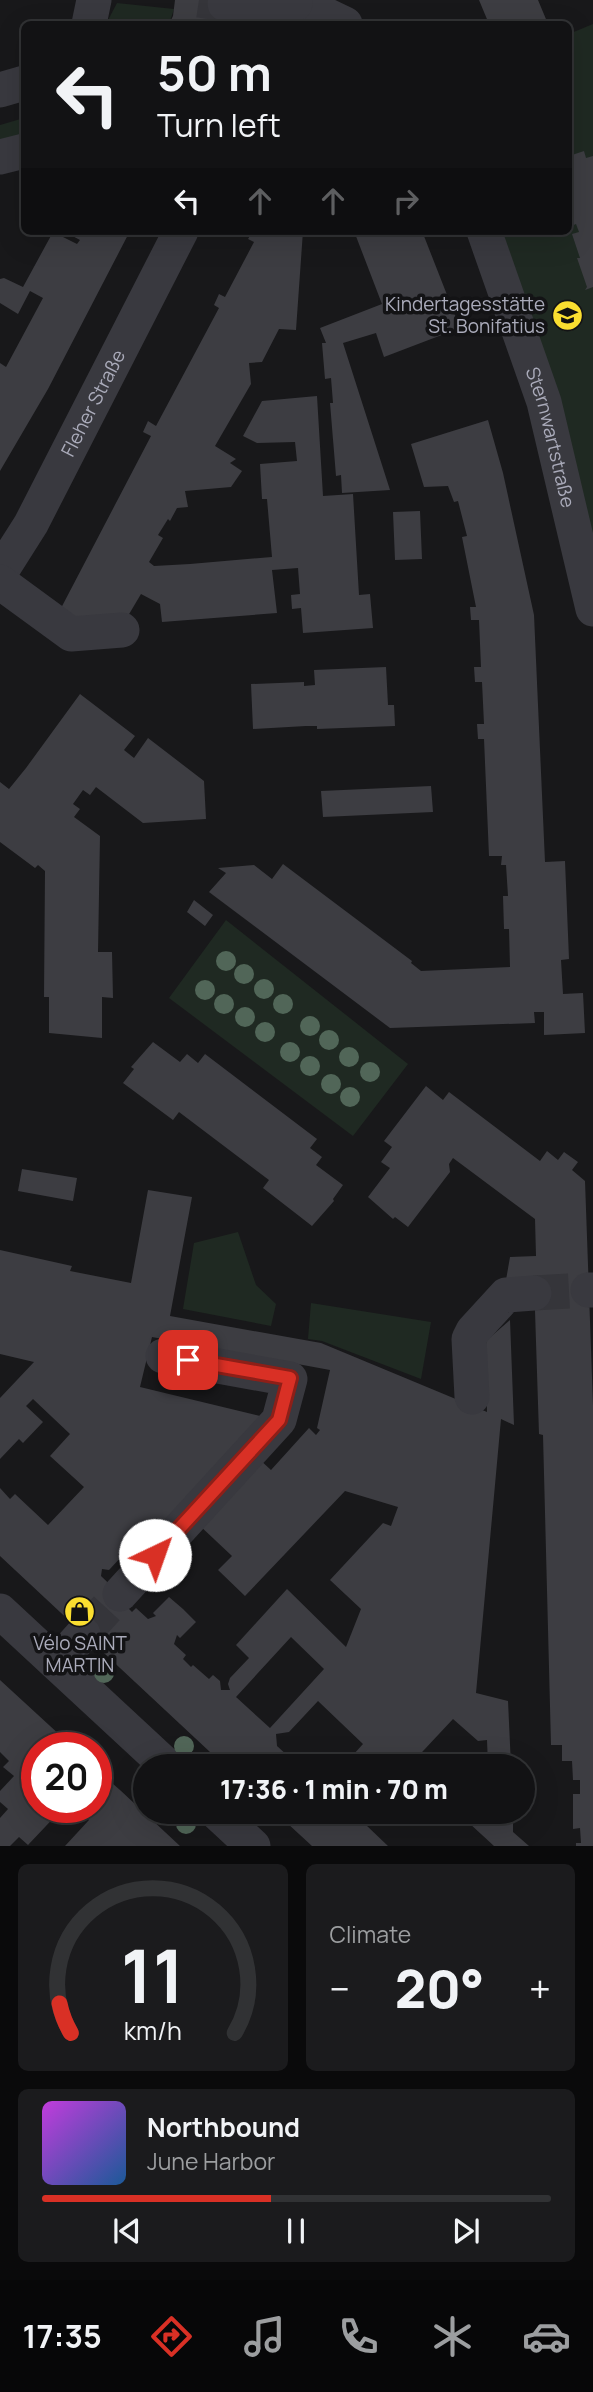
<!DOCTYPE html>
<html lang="en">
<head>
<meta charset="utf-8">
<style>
  :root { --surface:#121214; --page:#1b1b1d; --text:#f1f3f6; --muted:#9c9ea0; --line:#313234; --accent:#d93025 }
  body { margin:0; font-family:Manrope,sans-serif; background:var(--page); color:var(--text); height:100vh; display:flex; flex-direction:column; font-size:26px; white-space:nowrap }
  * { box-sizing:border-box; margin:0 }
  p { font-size:23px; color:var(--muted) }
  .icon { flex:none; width:38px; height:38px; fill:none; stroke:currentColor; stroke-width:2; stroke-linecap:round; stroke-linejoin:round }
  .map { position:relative; height:1846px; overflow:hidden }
  .drawer { display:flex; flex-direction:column; gap:18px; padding:18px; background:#0a0a0b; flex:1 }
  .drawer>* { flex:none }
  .guide { position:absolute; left:21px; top:21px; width:551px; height:214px; border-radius:10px; box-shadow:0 7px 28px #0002,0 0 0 2px var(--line); background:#121214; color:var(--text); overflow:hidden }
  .speed { position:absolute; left:21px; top:1732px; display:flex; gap:14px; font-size:35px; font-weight:700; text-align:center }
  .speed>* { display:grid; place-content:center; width:91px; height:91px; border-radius:50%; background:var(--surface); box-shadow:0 7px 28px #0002,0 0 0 2px var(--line); line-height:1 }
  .speed .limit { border:10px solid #d22; background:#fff; color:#111 }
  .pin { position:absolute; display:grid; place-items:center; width:60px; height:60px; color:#fff; margin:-30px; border-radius:14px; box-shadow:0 4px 10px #0006 }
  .me { position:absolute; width:77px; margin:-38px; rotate:42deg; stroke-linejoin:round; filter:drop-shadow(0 0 5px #0008) }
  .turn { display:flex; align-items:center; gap:24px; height:147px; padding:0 21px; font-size:32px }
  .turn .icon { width:91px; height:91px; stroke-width:2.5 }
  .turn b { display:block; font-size:49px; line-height:60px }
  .lanes { display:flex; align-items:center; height:66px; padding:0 21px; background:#0003; justify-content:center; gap:35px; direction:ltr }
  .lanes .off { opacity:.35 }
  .big { font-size:52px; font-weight:800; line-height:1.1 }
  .drawer .tile { flex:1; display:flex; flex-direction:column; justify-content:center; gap:10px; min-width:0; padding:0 24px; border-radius:10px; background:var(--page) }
  .drawer .dial { align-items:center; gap:0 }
  .dial svg { height:182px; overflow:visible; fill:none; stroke:var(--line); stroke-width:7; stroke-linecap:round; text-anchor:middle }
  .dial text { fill:var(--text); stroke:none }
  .song { display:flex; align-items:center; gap:21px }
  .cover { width:84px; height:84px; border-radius:10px; background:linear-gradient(135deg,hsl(290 70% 55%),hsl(210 70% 35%)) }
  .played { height:7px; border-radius:4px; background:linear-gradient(90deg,var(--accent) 45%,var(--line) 45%) }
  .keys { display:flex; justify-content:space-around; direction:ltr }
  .heat { display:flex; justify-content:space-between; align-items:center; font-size:38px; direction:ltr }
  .drawer .tiles { flex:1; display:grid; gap:18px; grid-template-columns:1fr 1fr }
  .tile:last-child { grid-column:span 2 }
  .trip { position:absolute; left:133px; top:1754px; width:402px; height:70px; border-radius:35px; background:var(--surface); box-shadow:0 7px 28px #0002,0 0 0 2px var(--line); font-weight:800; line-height:70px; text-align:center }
  .menu { display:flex; height:112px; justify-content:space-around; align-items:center; background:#070708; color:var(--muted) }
  .menu .icon { width:49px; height:49px }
  .menu .active { color:var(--accent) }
  .menu b { font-size:32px; color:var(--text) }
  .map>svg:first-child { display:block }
</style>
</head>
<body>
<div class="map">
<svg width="593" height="1846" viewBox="0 0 593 1846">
  <rect width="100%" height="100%" fill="#18181a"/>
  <path fill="#1f2922" d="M 117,3 L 174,9 L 169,24 L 106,24 Z
    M 593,24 L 593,570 L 493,231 L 569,231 L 569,34 Z
    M 24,118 L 24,136 L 0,142 L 0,125 Z
    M 226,920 L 408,1064 L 353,1136 L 169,998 Z
    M 238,1232 L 256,1285 L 276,1304 L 271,1326 L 183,1309 L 194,1243 Z
    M 311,1303 L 431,1322 L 421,1379 L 322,1341 L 308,1339 Z"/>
  <path fill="#3d3d42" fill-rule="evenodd" d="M 175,0 L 226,0 L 223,24 L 169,24 L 173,16 Z
    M 479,0 L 538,0 L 548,24 L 489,24 Z
    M 584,151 L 586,158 L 593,156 L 593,287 L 585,290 L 587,287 L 577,258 L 580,258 L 572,234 L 579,232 L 576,224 L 569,227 L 569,156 Z
    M 63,231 L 130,231 L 48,389 L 0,471 L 0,363 L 6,367 L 43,298 L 30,291 L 18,314 L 0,303 L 0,279 L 4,278 L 23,287 L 53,232 L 77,244 L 80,240 Z
    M 253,231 L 303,231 L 296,330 L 279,329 L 262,362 L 249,363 L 251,384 L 215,446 L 236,459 L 230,463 L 242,471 L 231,487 L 185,491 L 188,507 L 177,508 L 170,521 L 168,519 L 158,535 L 163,538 L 149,562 L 154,566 L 190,564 L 272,557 L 267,499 L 262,499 L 260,464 L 297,461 L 295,442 L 257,443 L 243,436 L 262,401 L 317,396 L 323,496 L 353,494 L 359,595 L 370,594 L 373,628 L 303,633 L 301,608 L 292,609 L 291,595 L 300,594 L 298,568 L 272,570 L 277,613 L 162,622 L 160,604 L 141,594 L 122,626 L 89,629 L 59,612 L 151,436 L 143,432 L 148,421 L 156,426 L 219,308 L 214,305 L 219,294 L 225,297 L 254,242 L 248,239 Z
    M 354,231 L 422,231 L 460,328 L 384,357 L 376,333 L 343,343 L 390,490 L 342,493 L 341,475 L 336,476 L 330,403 L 333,403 L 331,378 L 325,379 L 322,343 L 326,343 L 320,328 L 382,304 Z
    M 488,420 L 503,473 L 534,615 L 545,862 L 565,861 L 569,959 L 561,960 L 563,994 L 583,993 L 585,1033 L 544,1035 L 544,1012 L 534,1012 L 535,1023 L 390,1028 L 209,892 L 226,873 L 218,868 L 254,865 L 272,879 L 283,864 L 412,961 L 411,963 L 421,971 L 510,967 L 509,929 L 504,929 L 503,896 L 508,896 L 506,865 L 501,865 L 502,856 L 489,856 L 484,739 L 478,739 L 477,724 L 484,724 L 482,682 L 475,682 L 474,667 L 481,667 L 479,620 L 471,620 L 470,607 L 476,607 L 462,537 L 467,536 L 458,501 L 454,502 L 448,486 L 424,487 L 411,444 Z
    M 420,511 L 422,559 L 395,560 L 393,512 Z
    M 386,667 L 388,705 L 394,705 L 395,726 L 317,729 L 317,726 L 306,726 L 253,729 L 251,684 L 304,682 L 304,686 L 315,685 L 314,670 Z
    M 80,694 L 135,736 L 124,750 L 134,758 L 148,738 L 204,781 L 206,819 L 143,823 L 96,787 L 90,795 L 83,790 L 73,804 L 80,809 L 74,817 L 100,836 L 98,952 L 112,952 L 113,998 L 102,997 L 102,1038 L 49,1033 L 49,997 L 44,997 L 45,871 L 38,865 L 35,868 L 0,842 L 0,782 L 9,789 L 26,768 Z
    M 431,786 L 433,812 L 323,817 L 321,791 Z
    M 194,900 L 213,915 L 205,926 L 187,912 Z
    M 153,1042 L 180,1062 L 187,1054 L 198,1063 L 205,1054 L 317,1139 L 310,1148 L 322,1157 L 316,1165 L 343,1185 L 333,1199 L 334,1201 L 312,1226 L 263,1188 L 269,1180 L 179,1112 L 173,1120 L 123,1083 L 134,1069 L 131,1067 Z
    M 426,1086 L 443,1100 L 449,1092 L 540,1161 L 547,1151 L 558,1160 L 564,1152 L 578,1162 L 572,1170 L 585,1181 L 593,1405 L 593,1846 L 576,1846 L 576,1843 L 581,1843 L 580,1828 L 573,1829 L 573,1794 L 580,1794 L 580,1780 L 573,1780 L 572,1761 L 562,1761 L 562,1745 L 551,1745 L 543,1435 L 539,1434 L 534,1280 L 506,1280 L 510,1257 L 536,1256 L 535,1219 L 453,1158 L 449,1164 L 450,1172 L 408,1227 L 395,1217 L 393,1219 L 368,1197 L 390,1168 L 381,1162 L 392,1147 L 384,1141 Z
    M 22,1169 L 77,1178 L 73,1201 L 18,1191 Z
    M 148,1190 L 192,1197 L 170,1316 L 321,1343 L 487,1412 L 486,1344 L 487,1340 L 510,1320 L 514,1425 L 501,1419 L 476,1693 L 508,1701 L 511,1766 L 488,1766 L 487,1740 L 478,1741 L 453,1719 L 409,1766 L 343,1766 L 363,1744 L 318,1701 L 289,1732 L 276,1734 L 277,1746 L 299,1766 L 225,1766 L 0,1556 L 0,1488 L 10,1499 L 15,1494 L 48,1525 L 84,1487 L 50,1456 L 70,1434 L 33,1399 L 26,1406 L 43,1422 L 23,1443 L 19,1439 L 0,1459 L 0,1398 L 34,1362 L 0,1354 L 0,1250 L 72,1266 L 70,1271 L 131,1283 ZM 152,1337 L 330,1370 L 317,1428 L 320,1430 L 316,1435 L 309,1428 L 271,1470 L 258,1458 L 198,1524 L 232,1556 L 218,1570 L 245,1596 L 345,1491 L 398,1507 L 391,1526 L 383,1523 L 330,1580 L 361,1609 L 346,1647 L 287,1589 L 236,1645 L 249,1658 L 230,1678 L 228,1684 L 230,1690 L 221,1690 L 220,1681 L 213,1675 L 209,1679 L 193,1665 L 191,1667 L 183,1659 L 186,1655 L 174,1644 L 177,1635 L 180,1638 L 196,1622 L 183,1609 L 169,1597 L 153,1613 L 156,1616 L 148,1619 L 136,1608 L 132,1612 L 124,1604 L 127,1601 L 101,1576 L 102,1569 L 109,1570 L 138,1539 L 142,1543 L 163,1520 L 167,1523 L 264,1417 L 140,1387 ZM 291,1637 L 324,1669 L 270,1728 L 236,1697 Z
    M 0,1680 L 74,1748 L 37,1748 L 37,1808 L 63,1808 L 28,1845 L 19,1837 L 10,1846 L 0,1846 L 0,1818 L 8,1809 L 0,1802 L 0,1791 L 14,1776 L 3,1767 L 9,1761 L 0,1752 Z
    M 96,1769 L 120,1790 L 180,1846 L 65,1846 L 89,1820 L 81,1812 L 78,1816 L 69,1808 L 96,1808 Z
    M 274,1811 L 359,1811 L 369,1821 L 366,1825 L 388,1846 L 312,1846 Z
    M 456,1811 L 513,1811 L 513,1832 L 529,1846 L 494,1846 Z"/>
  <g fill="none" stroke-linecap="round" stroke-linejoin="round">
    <path stroke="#35353a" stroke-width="35" stroke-dasharray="35 18" stroke-linecap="butt" d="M 199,0 L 225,4
      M 534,1293 L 588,1290
      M 83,1634 L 120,1594"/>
    <g stroke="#39393f" stroke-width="35">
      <path d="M 286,0 L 326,15 L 345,24"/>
      <path d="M 225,4 L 295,4"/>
      <path d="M 89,24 L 94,0"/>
      <path d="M 0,90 L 24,83"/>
      <path d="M 0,157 L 24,151"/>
      <path id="s1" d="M 484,231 L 544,402 L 593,609"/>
      <path id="s2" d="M 0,573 L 31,524 L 181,231"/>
      <path d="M 0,582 L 71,634 L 122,630"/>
      <path d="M 588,1290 L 593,1290"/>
      <path d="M 472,1397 L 469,1339 L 473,1331 L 506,1295 L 534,1293"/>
      <path d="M 120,1594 L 279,1420 L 290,1379 L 163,1356"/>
      <path d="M 0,1611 L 167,1766"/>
      <path d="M 57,1663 L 83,1634"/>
      <path d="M 215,1811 L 253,1846"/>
    </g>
  </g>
  <g fill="#516658">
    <circle cx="226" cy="961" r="10"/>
    <circle cx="244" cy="974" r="10"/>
    <circle cx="264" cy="989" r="10"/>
    <circle cx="205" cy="990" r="10"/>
    <circle cx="224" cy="1004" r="10"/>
    <circle cx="283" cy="1004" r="10"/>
    <circle cx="245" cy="1017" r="10"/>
    <circle cx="310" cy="1026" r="10"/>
    <circle cx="265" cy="1032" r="10"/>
    <circle cx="329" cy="1040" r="10"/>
    <circle cx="290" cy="1052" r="10"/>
    <circle cx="349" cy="1057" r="10"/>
    <circle cx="310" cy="1066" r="10"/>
    <circle cx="370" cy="1072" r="10"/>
    <circle cx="331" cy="1084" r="10"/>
    <circle cx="350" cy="1097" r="10"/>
    <circle cx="104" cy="1673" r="10"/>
    <circle cx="184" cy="1746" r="10"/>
    <circle cx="186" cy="1824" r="10"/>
  </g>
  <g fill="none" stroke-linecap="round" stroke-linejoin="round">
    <defs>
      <path id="route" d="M 155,1555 L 279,1420 L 290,1378 L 188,1360"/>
    </defs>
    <use href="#route" stroke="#8d1f18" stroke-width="18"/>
    <use href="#route" stroke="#d93025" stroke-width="12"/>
  </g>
  <defs>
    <symbol id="school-disc" viewBox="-11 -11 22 22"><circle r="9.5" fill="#fade30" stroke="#131315"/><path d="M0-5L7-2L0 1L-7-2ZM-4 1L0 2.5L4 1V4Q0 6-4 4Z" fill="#111"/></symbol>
    <symbol id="shop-disc" viewBox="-11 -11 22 22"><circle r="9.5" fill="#fade30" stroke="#131315"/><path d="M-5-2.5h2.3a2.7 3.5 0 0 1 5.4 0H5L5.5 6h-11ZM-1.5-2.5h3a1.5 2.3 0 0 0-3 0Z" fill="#111"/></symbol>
  </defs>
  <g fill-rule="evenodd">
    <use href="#school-disc" x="550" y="298" width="35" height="35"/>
    <use href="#shop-disc" x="62" y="1594" width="35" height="35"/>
  </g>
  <g text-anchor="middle" stroke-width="7" stroke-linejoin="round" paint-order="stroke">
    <g font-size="19" fill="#aaabba" stroke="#131315" text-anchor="end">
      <text x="545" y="311">Kindertagesstätte<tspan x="545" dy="22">St. Bonifatius</tspan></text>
      <text x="80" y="1650" text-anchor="middle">Vélo SAINT<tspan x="80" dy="22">MARTIN</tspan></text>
    </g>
    <g font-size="19" fill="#aaabba" stroke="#131315">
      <text dy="7" stroke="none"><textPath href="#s2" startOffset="194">Fleher Straße</textPath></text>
      <text dy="7" stroke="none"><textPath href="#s1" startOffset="217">Sternwartstraße</textPath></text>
    </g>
  </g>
</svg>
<div class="speed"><div class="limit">20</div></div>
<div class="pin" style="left:188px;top:1360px;background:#d93025"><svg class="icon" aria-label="arrive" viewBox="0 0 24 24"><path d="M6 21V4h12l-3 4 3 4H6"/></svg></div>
<svg class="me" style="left:155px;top:1555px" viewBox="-20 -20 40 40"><circle r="19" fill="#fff"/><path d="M0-13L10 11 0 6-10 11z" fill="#d93025"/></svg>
<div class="trip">17:36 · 1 min · 70 m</div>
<div class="guide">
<div class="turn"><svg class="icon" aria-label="left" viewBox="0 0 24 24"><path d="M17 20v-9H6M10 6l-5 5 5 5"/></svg><div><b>50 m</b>Turn left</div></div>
<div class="lanes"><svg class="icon" aria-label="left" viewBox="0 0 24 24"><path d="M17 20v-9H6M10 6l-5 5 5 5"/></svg><svg class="icon off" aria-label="ahead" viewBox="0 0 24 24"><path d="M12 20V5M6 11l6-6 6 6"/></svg><svg class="icon off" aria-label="ahead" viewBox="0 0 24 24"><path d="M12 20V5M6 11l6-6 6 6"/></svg><svg class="icon off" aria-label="right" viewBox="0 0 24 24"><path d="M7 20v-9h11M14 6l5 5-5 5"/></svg></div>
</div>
</div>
<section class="drawer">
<div class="tiles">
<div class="tile dial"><svg viewBox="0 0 100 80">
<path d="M14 69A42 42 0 1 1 86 69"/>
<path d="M14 69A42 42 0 0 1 9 56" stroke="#d93025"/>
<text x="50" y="56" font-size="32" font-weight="700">11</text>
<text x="50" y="72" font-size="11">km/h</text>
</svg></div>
<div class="tile"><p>Climate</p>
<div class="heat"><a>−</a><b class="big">20°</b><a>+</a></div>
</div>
<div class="tile">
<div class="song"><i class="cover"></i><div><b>Northbound</b><p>June Harbor</p></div></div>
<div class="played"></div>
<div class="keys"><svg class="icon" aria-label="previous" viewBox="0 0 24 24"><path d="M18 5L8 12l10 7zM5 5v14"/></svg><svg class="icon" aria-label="pause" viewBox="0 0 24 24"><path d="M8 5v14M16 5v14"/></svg><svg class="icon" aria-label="next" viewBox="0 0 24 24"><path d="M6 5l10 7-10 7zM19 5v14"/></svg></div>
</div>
</div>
</section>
<nav class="menu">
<b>17:35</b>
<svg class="icon active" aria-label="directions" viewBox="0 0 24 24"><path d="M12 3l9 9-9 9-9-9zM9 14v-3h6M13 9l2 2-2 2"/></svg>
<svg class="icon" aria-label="music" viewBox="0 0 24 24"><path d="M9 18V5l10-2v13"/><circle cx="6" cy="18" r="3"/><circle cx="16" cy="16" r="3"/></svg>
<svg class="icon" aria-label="phone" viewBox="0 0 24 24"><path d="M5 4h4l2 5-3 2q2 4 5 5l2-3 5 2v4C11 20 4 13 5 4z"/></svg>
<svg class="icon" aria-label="climate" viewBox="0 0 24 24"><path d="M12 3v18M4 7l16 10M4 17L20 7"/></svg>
<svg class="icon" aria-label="car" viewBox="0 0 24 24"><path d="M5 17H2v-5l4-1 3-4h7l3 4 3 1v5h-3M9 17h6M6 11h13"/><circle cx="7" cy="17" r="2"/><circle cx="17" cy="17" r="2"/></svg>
</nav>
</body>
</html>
